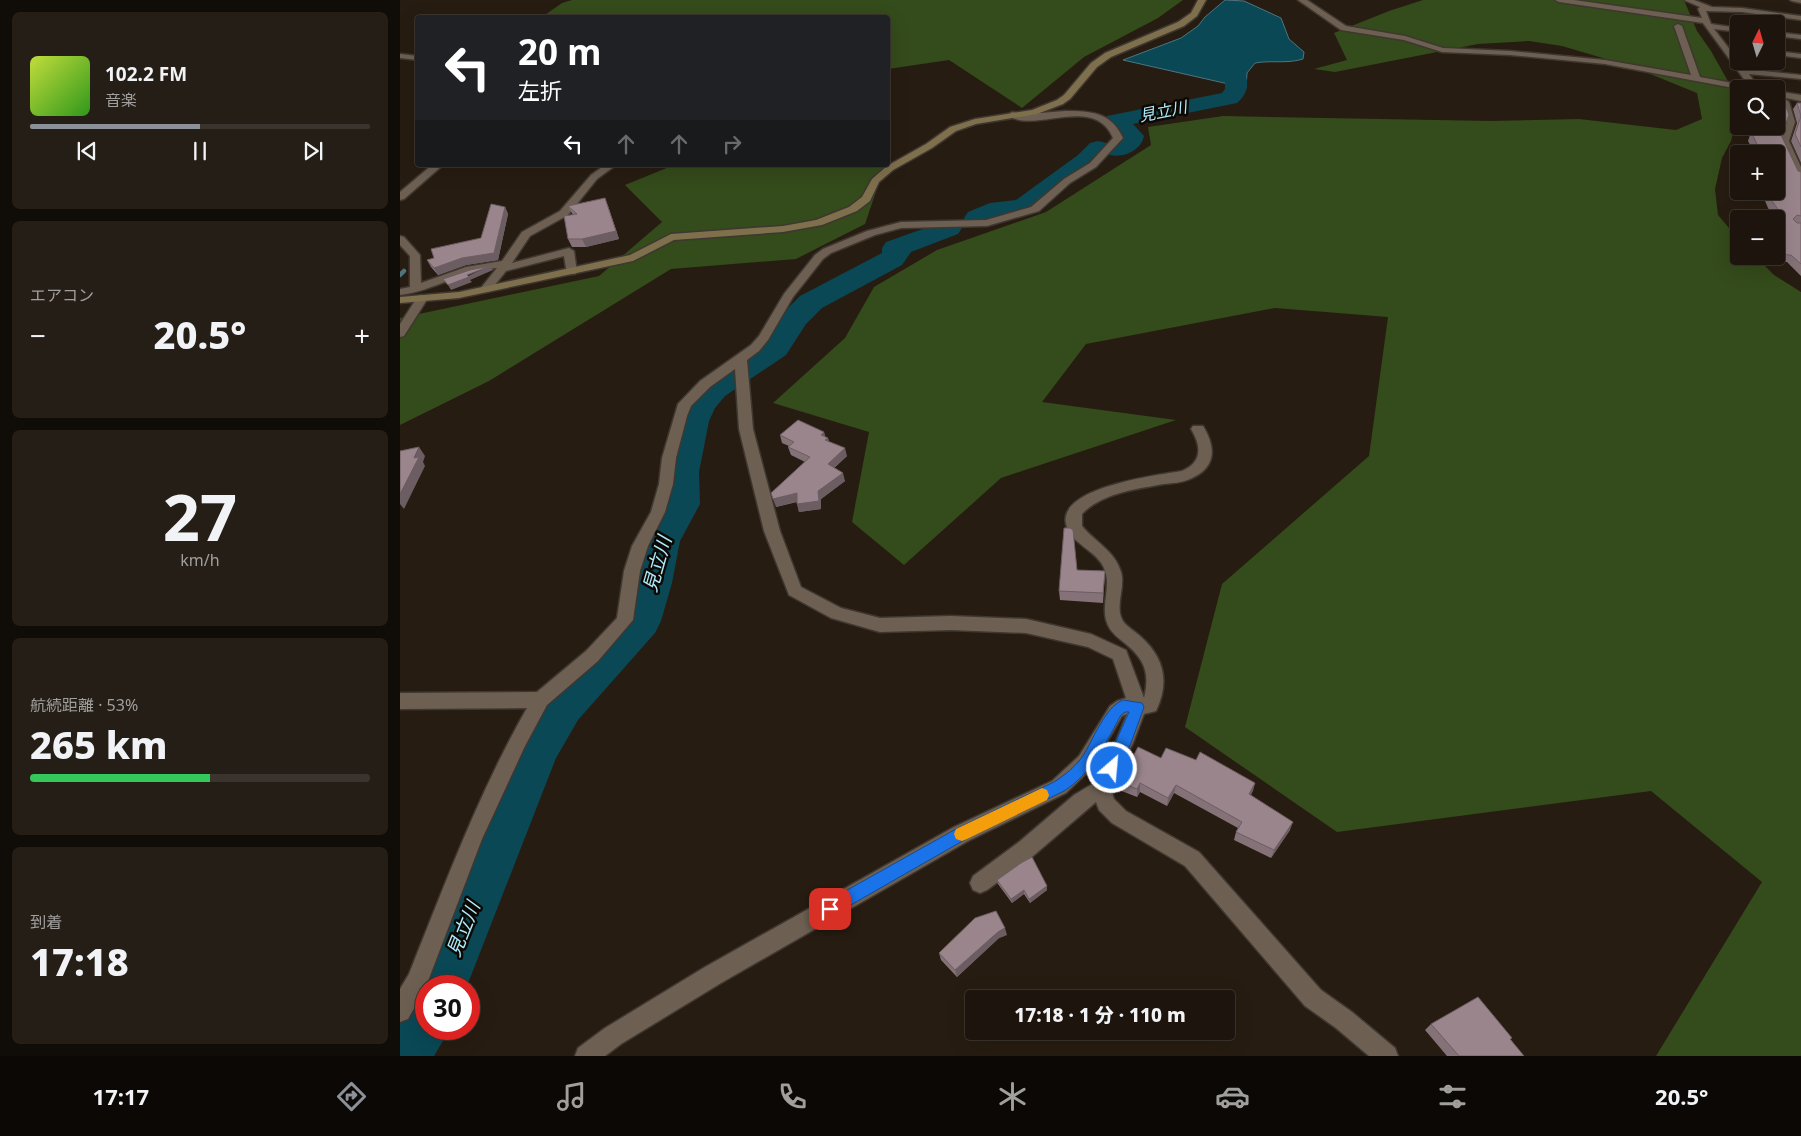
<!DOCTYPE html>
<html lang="ja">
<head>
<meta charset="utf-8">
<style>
  :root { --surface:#1d150d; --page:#251e16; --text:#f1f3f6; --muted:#a09f9d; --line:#3b342e; --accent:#8c9099 }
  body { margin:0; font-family:"Noto Sans","Noto Sans JP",sans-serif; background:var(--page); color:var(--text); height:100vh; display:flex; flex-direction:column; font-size:19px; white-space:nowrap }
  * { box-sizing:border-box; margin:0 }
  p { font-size:16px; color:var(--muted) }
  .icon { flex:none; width:28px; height:28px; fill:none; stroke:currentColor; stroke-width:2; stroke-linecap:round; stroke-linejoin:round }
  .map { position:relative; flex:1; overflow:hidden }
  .side { display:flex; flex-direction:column; gap:12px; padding:12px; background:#100c07; width:400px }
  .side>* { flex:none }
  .hud { position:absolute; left:15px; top:15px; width:475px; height:152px; border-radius:5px; box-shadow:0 5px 20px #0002,0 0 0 1px var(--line); background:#202124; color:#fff; overflow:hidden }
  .needle { width:32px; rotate:5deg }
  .controls { position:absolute; left:1330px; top:15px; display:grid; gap:10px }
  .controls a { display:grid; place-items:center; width:55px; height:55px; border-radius:5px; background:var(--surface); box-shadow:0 5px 20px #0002,0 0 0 1px var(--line); font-size:25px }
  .speed { position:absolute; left:15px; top:975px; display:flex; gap:10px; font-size:25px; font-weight:700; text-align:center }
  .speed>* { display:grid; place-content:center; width:65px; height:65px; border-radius:50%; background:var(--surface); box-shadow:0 5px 20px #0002,0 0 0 1px var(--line); line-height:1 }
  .speed .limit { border:8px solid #d22; background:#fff; color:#111 }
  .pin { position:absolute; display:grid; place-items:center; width:42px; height:42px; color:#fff; margin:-21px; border-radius:10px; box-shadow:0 2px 8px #0006 }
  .me { position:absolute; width:55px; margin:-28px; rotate:27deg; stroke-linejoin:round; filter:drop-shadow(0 0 4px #0008) }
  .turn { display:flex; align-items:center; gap:18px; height:105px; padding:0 20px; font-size:22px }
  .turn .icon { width:65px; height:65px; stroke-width:2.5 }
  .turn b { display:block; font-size:35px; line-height:42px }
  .lanes { display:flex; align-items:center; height:48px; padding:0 20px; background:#0003; justify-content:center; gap:25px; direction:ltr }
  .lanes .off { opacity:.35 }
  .big { font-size:38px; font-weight:800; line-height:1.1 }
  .side .card { flex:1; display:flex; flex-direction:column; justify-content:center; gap:8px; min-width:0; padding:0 18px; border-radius:8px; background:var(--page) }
  .side .dial { align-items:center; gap:0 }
  .dial b { font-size:65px; line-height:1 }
  .song { display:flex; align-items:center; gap:15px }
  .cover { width:60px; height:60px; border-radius:8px; background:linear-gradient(135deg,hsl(70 70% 55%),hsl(110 70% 35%)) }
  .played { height:5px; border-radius:2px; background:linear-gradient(90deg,var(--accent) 50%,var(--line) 50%) }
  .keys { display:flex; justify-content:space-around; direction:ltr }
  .heat { display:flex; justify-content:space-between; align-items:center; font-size:28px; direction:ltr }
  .charge { height:8px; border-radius:4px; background:linear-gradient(90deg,#34c759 53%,var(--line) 0) }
  .trip { position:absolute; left:565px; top:990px; width:270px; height:50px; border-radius:5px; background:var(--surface); box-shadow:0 5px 20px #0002,0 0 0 1px var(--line); font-weight:800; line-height:50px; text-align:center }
  .tab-bar { display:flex; height:80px; justify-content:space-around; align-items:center; background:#0c0805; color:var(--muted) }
  .tab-bar .icon { width:35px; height:35px }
  .tab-bar .on { color:var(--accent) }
  .tab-bar b { font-size:22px; color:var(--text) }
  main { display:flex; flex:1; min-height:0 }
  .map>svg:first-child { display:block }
</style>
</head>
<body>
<main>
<section class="side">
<div class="card">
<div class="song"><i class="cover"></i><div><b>102.2 FM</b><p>音楽</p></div></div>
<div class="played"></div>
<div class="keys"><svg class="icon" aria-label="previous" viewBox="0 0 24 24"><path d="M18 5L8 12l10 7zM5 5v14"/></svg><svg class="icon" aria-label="pause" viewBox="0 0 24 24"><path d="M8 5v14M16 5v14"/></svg><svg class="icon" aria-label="next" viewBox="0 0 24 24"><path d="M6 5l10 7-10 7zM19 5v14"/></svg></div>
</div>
<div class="card"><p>エアコン</p>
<div class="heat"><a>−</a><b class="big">20.5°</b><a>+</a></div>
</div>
<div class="card dial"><b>27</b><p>km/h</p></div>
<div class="card"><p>航続距離 · 53%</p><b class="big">265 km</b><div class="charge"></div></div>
<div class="card"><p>到着</p><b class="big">17:18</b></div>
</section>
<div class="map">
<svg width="1401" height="1056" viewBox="0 0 1401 1056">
  <rect width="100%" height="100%" fill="#271c11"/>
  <path fill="#344b1b" d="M 172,0 L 783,0 L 758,18 L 684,57 L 622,108 L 549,60 L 488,69 L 488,18 L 142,17 L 162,3 Z
    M 1023,0 L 1284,0 L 1297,31 L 1311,51 L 1329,83 L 1336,122 L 1331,141 L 1322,158 L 1315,189 L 1318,215 L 1339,240 L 1339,256 L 1355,256 L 1374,275 L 1401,292 L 1401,1056 L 1256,1056 L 1362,882 L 1251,791 L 937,832 L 785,727 L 822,584 L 969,456 L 988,317 L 875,308 L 686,344 L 642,402 L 776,420 L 601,478 L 504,565 L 452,522 L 469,432 L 373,403 L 445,338 L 474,287 L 537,250 L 646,212 L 751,145 L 748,127 L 823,116 L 1091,121 L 1179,119 L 1276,130 L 1302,119 L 1297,93 L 1233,67 L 1162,46 L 1129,41 L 1078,44 L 935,72 L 914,69 L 947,60 L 934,33 L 989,11 Z
    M 274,165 L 485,165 L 465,224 L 396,259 L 271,269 L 89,381 L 0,425 L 0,318 L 199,276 L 262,222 L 225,185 Z"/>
  <path fill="#0a4856" stroke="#4c757d" d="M 825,0 L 844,1 L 881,18 L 889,39 L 904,52 L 903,59 C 887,64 871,60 855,63 L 847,73 L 846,88 L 723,60 L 781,38 L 798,26 L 805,17 Z"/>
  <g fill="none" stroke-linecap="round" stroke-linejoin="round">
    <path stroke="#4c757d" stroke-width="4.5" d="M 0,275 L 4,271"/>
    <path fill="#0a4856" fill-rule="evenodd" d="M 836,70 L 843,72 C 851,82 847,95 837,103 L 733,124 L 744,136 C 741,151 723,158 710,155 L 707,152 L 696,165 L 631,214 L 603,217 L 577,226 L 568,224 L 564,218 L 568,212 L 590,203 L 616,200 L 678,155 L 690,143 L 698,141 L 706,143 L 709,146 L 720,137 L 704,121 L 707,116 L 822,93 L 825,89 L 825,76 L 829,72 Z
      M 548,220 L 558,222 L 562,228 L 558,234 L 511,252 L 502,265 L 422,308 L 406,324 L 386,355 L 325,396 L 315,408 L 309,421 L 299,472 L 300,504 L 280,541 L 272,583 L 261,621 L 255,633 L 178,720 L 156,758 L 67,986 L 26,986 L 26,1029 L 50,1029 L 34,1056 L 0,1056 L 0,1005 L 6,997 L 14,993 L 11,986 L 119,734 L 146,692 L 222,613 L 232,583 L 240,541 L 262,504 L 263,472 L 275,421 L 283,404 L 301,382 L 364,341 L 383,313 L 400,296 L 482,253 L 482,248 L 486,242 Z"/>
    <defs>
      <path id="street" d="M 898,0 L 907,0 L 946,26 L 1005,36 L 1043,48 L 1110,51 L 1205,60 L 1291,75 L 1274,26 L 1278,24 L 1282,26 L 1300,77 L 1349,86 L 1303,23 L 1159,2 L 1155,0 L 1174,0 L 1302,18 L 1298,9 L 1300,7 L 1284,0 L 1294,0 L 1312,7 L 1342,8 L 1401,16 L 1401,20 L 1342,12 L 1306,11 L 1311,24 L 1339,28 L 1339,32 L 1314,29 L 1345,69 L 1401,75 L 1401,79 L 1349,74 L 1360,89 L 1339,89 L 1205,64 L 1110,55 L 1042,52 L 1004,40 L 941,30 Z
        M 1390,0 L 1401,0 L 1401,3 L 1392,1 Z
        M 1376,32 L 1401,35 L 1401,39 L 1376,36 Z
        M 1376,51 L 1401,54 L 1401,58 L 1376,55 Z
        M 0,54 L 18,56 L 18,60 L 0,58 Z
        M 1376,91 L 1401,95 L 1401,101 L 1376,96 Z
        M 1385,99 L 1389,102 L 1395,122 L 1389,141 L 1401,167 L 1401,180 L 1396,177 L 1379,141 L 1387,122 L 1381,102 Z
        M 665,111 C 691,111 711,112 723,138 L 696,167 L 670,183 L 639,211 L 587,226 L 501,228 L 475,235 L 431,253 L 423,259 L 393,297 L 368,340 L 359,351 L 347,360 L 353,429 L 380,531 L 401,587 L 441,608 L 480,618 L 551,616 L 626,619 L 691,634 L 726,650 L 744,698 C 750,674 745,660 727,645 C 721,640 714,635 710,629 C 697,609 714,586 703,566 C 695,550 670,543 666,524 C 658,487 758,475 782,471 C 802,462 802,447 791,429 L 793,426 L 803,426 C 816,447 817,468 790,479 C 782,483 772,483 764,484 C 736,489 702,493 682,514 L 682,526 C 695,542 715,551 721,572 C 726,587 714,607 723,621 C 727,627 735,631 740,636 C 764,657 770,682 756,711 L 744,714 L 733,743 L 711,789 L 714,799 L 726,811 L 799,852 L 921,990 L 952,1012 L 995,1048 L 998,1056 L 969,1056 L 936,1028 L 905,1006 L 785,866 L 712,823 L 699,810 L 696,802 L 633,856 L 587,890 L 580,893 L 573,890 L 570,883 L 573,876 L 619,842 L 674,795 L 694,783 L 716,741 L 727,714 L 722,716 L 692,768 L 666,793 L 568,841 L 321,983 L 221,1044 L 205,1056 L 175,1056 L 178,1048 L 205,1028 L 305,967 L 554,827 L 652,781 L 679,756 L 710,706 L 717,701 L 726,698 L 713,659 L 688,647 L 626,633 L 551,630 L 480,632 L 431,618 L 389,595 L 364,531 L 339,429 L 335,369 L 310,387 L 291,406 L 287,416 L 276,458 L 273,484 L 265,512 L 248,546 L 240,571 L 233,620 L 198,661 L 147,705 L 125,746 L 82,839 L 25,989 L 8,1019 L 0,1022 L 0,989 L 9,974 C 45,884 79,792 127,708 L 0,709 L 0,693 L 137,692 L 186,651 L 217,618 L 224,571 L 232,546 L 251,512 L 259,484 L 262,458 L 278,404 L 300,381 L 351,345 L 359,336 L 384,294 L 415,255 L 423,249 L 467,231 L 501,222 L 586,220 L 631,207 L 664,179 L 690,163 L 713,138 C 694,93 633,135 608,115 L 612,112 L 628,114 Z
        M 32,165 L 43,165 L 4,199 L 0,200 L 0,192 Z
        M 205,165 L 216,165 L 197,179 L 168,215 L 130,236 L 112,263 L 169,248 L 174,251 L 177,272 L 175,274 L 167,274 L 164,256 L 106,271 L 90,291 L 86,292 L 80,289 L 97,268 C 62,270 34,291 0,295 L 0,289 L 10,287 L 10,256 L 0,245 L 0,236 L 4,237 L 20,255 L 21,283 L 66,267 L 102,261 L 122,232 L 160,211 L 191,175 Z
        M 22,295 L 28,298 L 4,336 L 0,337 L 0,324 L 18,296 Z"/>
      <path id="secondary" d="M 798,0 L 806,0 L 797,16 L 784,26 L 711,57 L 697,67 L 670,99 L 663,104 L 637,114 L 576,124 L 556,131 L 532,148 L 493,170 L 479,182 L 470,201 L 457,211 L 422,225 L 383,232 L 274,240 L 233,261 L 59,298 L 0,303 L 0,297 L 59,292 L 230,255 L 271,234 L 383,226 L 416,220 L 449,207 L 462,197 L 472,179 L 487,166 L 526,144 L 550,127 L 575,119 L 632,110 L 657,100 L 664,95 L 691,63 L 705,53 L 778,22 L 791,13 Z"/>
    </defs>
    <use href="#street" stroke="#3f3730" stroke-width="3"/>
    <use href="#secondary" stroke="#3f3730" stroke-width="3"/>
    <use href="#street" fill="#6d6053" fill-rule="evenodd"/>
    <use href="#secondary" fill="#7e6f4d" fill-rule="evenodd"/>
  </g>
  <path fill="#847278" d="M 1397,103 L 1401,103 L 1401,163 L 1391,141 L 1397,123 L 1393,109 Z
    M 1353,126 L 1376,126 L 1398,171 L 1401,172 L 1401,276 L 1387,262 L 1382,262 L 1376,255 L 1376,219 L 1363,219 L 1364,217 L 1375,218 L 1368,208 L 1361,191 L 1376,191 L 1376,154 L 1355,154 L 1348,141 Z
    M 168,206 L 208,206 L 219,239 L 186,247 L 172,247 L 168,239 L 173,215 L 172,213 Z
    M 105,207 L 108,214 L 98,260 L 66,265 L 38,275 L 31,267 L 27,260 L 34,258 L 81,238 Z
    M 424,432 L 425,437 L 428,438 L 429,442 L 447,456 L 434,468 L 445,481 L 421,499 L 421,509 L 399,512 L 397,502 L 376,507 L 405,462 L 391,455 L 388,447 L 389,446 L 382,443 L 380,435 Z
    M 677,570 L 705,571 L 703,603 L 660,600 L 659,591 Z
    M 761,758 L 855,783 L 851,795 L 890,830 L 871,858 L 834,840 L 836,832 L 838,828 L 774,793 L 767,806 L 740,792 L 737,797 L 719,790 L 719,782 Z
    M 597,880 L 647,890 L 630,903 L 624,894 L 612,903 L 598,884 Z
    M 607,935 L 599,938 L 557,977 L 541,960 L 539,953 Z
    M 1031,1024 L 1110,1039 L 1124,1056 L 1047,1056 L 1025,1030 Z"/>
  <path fill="#6c5d62" d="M 205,198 L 219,239 L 186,247 L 182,239 Z
    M 105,207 L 108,214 L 98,260 L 66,265 L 38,275 L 34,268 L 62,258 L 94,253 Z
    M 90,266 L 93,270 L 70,280 L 72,282 L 51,290 L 48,285 Z
    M 424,432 L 426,439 L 428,438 L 430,446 L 421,435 Z
    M 19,447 L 25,456 L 23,462 L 25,466 L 4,509 L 0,504 L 0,494 Z
    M 445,448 L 447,456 L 430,472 L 428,464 Z
    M 443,473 L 445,481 L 421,499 L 421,509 L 399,512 L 397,504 L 418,491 Z
    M 397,493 L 399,501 L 376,507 L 373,499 Z
    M 740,783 L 740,792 L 737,797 L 737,789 Z
    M 855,783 L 853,791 L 847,802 L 849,794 Z
    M 776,785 L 774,793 L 767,806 L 768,798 Z
    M 893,822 L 890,830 L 871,858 L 874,850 Z
    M 647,886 L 647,890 L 630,903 L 629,899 Z
    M 624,890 L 624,894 L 612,903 L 611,899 Z
    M 605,928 L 607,935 L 599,938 L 557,977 L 555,970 L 598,932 Z"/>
  <path fill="#9a858c" stroke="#6c5d62" d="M 1376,100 L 1384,101 L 1389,115 L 1381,135 L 1398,171 L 1401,172 L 1401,216 L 1397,215 L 1393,219 L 1397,223 L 1401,223 L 1401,264 L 1391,255 L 1387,255 L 1376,242 L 1376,237 L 1380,237 L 1376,232 L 1376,219 L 1365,219 L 1364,217 L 1384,218 L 1372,201 L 1368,191 L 1376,191 L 1376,154 L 1362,154 L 1352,134 L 1354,126 L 1376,126 Z
    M 1397,103 L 1401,103 L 1401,147 L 1395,134 L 1401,116 Z
    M 205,198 L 216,231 L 182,239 L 168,239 L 164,216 L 177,214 L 168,206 Z
    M 91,204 L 105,207 L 94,253 L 62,258 L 34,268 L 27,260 L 34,258 L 31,249 L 81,238 Z
    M 90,266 L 67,275 L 69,277 L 48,285 L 43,279 L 70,270 Z
    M 398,420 L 424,432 L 421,435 L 428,438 L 425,440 L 445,448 L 428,464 L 443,473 L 418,491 L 419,501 L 397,504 L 397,493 L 373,499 L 371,493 L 410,457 L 388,447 L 394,442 L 380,435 Z
    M 19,447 L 14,458 L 19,457 L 0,494 L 0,451 Z
    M 664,528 L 670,528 L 673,530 L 677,570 L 705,571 L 703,593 L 659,591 Z
    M 738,747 L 761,758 L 766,748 L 796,760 L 800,752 L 855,783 L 849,794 L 893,822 L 874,850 L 836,832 L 842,822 L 776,785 L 768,798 L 740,783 L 737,789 L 719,782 Z
    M 632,857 L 647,886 L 629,899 L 624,890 L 611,899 L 597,880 L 621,863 Z
    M 596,911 L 605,928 L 598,932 L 555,970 L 539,953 L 575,918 Z
    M 1078,997 L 1112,1038 L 1110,1039 L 1124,1056 L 1059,1056 L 1031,1024 Z"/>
  <path fill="#1a73e8" stroke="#114b97" d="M 723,700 L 742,703 L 744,707 L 731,743 L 716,772 L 712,774 L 707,772 L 704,768 L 729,712 L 725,712 L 721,715 C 705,744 692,773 664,791 L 566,839 L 435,914 L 430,917 L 424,914 L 422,909 L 424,903 L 556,829 L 654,782 C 665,775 675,767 683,756 C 693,740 705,707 723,700 Z"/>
  <path fill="#f59e0b" d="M 642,788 L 647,790 L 649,795 L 647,800 L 567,839 L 562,841 L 556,839 L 554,834 L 556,829 Z"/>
  <g text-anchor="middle" stroke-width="5" stroke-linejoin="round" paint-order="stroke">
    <g font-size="16" font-style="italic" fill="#afebfc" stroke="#0c0804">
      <text transform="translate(763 111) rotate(-11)" y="6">見立川</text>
    </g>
    <g font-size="19" font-style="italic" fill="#afebfc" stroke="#0c0804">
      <text transform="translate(257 564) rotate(-74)" y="7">見立川</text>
      <text transform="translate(63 929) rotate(-68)" y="7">見立川</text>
    </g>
  </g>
</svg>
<div class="controls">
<a><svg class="needle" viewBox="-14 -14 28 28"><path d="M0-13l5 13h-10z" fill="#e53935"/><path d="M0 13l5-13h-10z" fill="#a09f9d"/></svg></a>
<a><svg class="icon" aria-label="search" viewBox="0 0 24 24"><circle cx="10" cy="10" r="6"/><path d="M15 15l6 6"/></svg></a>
<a>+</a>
<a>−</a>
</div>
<div class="speed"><div class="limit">30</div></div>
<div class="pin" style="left:430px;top:909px;background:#d93025"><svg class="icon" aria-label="arrive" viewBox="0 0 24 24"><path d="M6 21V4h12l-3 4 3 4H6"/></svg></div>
<svg class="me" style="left:712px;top:768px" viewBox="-20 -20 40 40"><circle r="17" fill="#1a73e8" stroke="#fff" stroke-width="3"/><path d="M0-11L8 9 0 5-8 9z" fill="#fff"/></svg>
<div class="trip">17:18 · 1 分 · 110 m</div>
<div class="hud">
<div class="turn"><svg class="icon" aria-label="left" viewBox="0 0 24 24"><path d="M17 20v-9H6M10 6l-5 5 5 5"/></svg><div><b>20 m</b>左折</div></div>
<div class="lanes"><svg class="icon" aria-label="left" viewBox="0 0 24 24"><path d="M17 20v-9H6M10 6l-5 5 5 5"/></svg><svg class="icon off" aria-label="ahead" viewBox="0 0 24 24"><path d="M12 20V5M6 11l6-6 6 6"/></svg><svg class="icon off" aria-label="ahead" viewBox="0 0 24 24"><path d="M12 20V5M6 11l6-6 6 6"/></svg><svg class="icon off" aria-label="right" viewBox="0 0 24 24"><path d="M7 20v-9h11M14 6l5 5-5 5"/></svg></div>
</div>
</div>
</main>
<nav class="tab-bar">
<b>17:17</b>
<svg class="icon on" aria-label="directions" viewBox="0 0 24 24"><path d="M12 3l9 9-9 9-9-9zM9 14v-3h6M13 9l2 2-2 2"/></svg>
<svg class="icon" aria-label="music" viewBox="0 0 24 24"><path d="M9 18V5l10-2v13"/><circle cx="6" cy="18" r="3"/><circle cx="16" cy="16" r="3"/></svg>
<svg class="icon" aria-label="phone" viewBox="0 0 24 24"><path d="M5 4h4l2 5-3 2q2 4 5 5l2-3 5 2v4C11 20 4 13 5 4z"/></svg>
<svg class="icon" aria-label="climate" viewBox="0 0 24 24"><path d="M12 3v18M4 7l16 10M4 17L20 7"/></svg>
<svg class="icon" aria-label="car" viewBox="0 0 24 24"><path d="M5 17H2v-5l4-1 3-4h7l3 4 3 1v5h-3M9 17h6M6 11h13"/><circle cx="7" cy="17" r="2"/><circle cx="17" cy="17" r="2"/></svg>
<svg class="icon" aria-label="filters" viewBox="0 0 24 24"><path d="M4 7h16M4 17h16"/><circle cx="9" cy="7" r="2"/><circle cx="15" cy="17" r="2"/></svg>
<b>20.5°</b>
</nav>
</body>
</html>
